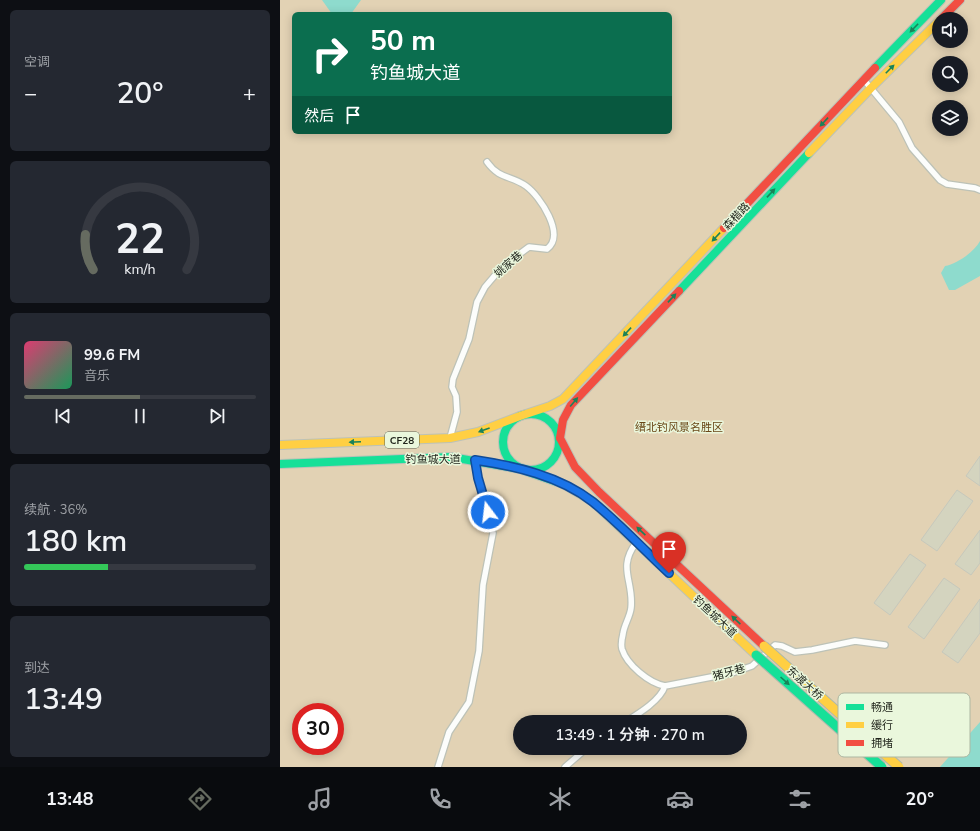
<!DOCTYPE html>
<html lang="zh">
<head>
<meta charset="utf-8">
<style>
  :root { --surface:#171b24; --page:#242831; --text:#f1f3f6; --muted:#9ea1a6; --line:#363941; --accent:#666b60 }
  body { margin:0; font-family:"Nunito Sans","Noto Sans SC",sans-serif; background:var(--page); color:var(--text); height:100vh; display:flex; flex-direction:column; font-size:15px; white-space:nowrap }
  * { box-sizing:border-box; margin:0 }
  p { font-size:13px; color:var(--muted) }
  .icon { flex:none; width:22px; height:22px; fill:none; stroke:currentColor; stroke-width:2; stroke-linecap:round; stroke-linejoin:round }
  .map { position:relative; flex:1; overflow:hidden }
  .panel { display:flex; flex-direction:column; gap:10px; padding:10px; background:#0d0f14; width:280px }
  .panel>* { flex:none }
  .top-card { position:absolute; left:12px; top:12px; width:380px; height:122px; border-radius:6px; box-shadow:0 2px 10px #0003; background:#0b6e4f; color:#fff; overflow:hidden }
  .tools { position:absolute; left:652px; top:12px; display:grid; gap:8px }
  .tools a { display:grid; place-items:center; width:36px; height:36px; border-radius:50%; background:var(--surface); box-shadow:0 2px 10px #0003; font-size:20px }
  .speed { position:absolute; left:12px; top:703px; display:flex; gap:8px; font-size:20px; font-weight:700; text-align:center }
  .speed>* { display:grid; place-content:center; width:52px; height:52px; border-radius:50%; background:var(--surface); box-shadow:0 2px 10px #0003; line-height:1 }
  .speed .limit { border:6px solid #d22; background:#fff; color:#111 }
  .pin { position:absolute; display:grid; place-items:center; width:34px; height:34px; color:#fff; margin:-41px -17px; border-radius:50% 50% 50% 0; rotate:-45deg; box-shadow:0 0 4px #0007 }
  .pin .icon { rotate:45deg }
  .me { position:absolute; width:44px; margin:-22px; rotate:345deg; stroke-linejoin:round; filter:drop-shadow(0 0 3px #0008) }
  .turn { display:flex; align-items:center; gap:14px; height:84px; padding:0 12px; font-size:18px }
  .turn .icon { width:52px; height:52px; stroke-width:2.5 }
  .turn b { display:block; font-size:28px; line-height:34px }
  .then { display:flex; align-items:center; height:38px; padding:0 12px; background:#0003; gap:8px; font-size:15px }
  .big { font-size:30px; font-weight:600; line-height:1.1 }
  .panel .tile { flex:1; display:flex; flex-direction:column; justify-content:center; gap:6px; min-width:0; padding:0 14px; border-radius:6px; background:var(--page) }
  .panel .dial { align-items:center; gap:0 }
  .dial svg { height:104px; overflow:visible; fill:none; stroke:var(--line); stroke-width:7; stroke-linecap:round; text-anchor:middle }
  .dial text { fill:var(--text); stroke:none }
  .song { display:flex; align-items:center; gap:12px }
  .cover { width:48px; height:48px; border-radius:6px; background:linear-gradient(135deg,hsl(340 70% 55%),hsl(150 70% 35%)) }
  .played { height:4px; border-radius:2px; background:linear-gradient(90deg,var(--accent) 50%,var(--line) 50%) }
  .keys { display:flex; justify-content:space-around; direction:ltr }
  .heat { display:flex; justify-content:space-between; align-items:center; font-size:22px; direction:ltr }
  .charge { height:6px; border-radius:3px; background:linear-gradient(90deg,#34c759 36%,var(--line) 0) }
  .trip { position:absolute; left:233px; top:715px; width:234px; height:40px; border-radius:20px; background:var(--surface); box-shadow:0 2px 10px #0003; font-weight:600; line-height:40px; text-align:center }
  .tab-bar { display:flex; height:64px; justify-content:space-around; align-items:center; background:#090b0e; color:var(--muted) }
  .tab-bar .icon { width:28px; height:28px }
  .tab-bar .active { color:var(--accent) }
  .tab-bar b { font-size:18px; color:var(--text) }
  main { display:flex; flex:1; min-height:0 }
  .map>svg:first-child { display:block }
</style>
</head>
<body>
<main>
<section class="panel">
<div class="tile"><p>空调</p>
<div class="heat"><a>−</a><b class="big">20°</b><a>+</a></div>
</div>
<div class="tile dial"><svg viewBox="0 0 100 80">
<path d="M14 69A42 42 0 1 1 86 69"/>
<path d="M14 69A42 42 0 0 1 8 42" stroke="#666b60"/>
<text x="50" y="56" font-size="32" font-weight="700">22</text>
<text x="50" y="72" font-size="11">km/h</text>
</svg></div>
<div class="tile">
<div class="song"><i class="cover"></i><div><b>99.6 FM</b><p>音乐</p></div></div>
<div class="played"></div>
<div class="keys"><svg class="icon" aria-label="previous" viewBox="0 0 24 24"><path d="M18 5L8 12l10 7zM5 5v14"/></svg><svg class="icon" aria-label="pause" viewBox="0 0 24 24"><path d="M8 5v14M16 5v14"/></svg><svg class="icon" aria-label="next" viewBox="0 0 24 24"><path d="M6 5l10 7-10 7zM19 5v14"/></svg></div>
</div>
<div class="tile"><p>续航 · 36%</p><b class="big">180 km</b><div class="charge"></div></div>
<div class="tile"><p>到达</p><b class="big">13:49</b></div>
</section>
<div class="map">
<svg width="700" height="767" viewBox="0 0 700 767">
  <rect width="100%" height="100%" fill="#eaf1e2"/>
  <path fill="#e2d2b4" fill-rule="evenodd" d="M 0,0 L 700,0 L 700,767 L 0,767 ZM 14,14 L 390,14 L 390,132 L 14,132 ZM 659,19 L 681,19 L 681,41 L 659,41 ZM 659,63 L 681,63 L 681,85 L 659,85 ZM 659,107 L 681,107 L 681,129 L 659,129 ZM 21,712 L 55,712 L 55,746 L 21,746 ZM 240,722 L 460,722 L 460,748 L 240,748 Z"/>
  <path fill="#8edbcd" d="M 42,0 L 81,0 L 71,14 L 52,14 Z
    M 700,241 L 700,276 L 675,290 L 669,290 L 661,273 L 665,266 C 677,264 694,252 700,241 Z
    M 700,722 L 700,767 L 660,767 Z"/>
  <path fill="#d4d4bf" stroke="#c6c8bc" d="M 700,456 L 700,486 L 686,476 Z
    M 677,490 L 693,501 L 657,551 L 641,540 Z
    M 700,530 L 700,563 L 691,575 L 675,564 Z
    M 630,554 L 646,565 L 610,615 L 594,603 Z
    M 664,578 L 680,589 L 644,639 L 628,627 Z
    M 700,599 L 700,633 L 678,663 L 662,652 Z"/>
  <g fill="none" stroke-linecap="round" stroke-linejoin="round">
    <defs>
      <path id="street" d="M 584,80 L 619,122 L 632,148 L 660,180 L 667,184 L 695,188 L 700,190
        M 170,438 L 177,412 L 176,396 L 172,387 L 173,379 L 189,339 L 197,302 L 205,287 L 222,267 L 249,247 L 267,249 C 286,235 260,196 246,186 C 231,175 220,180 207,162
        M 356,543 C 337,568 354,581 351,608 C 350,617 344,625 343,634 C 342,638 341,645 342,649 C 347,665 369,683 385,686
        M 345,722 C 358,714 380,701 385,686 L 452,673 L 472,666 L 495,645 L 502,646 L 515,652 L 532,650 L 575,641 L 605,645
        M 158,767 L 169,732 L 189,702 L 199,651 L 203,585 L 213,533 L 198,478 L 195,460
        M 285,767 L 307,748"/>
      <path id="fast" d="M 595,68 L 661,0
        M 399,291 L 529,153
        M223 442a28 28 0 1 1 56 0a28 28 0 1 1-56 0Z
        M 0,464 L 171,457 L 240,469 L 283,484"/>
      <path id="slow" d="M 529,153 L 591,88 L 659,21
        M 240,416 L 270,406 L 283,399 L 444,228
        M 0,445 L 170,438 L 198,432 L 240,416
        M 283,484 L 312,501 L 476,655"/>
      <path id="jam" d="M 661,19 L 680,0
        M 444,228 L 595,68
        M 280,438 L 283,420 L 291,405 L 399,291
        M 280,438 L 295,467 L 319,492 L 484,646"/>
    </defs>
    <use href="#street" stroke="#bdc2b7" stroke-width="8"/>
    <use href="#fast" stroke="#bdc2b7" stroke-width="10"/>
    <use href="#slow" stroke="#bdc2b7" stroke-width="10"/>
    <use href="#jam" stroke="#bdc2b7" stroke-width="10"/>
    <use href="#street" stroke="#fcfdfb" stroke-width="5.5"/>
    <use href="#fast" stroke="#16e098" stroke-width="8"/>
    <use href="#slow" stroke="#ffcf43" stroke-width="8"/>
    <use href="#jam" stroke="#f24e42" stroke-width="8"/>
    <defs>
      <path id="fast-bridge" d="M 476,655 L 602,767"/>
      <path id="slow-bridge" d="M 484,646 L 619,767"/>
    </defs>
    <use href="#fast-bridge" stroke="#adb9ad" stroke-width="11" stroke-linecap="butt"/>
    <use href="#slow-bridge" stroke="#adb9ad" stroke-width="11" stroke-linecap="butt"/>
    <use href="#fast-bridge" stroke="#16e098" stroke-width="9"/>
    <use href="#slow-bridge" stroke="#ffcf43" stroke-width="9"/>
  </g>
  <defs><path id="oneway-solid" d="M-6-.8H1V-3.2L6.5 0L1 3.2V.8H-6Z"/></defs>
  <g fill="#1a8259">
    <use href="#oneway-solid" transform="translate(634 28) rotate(134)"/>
    <use href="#oneway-solid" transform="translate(610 69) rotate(-45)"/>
    <use href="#oneway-solid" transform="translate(544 122) rotate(133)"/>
    <use href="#oneway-solid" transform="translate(491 193) rotate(-47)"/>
    <use href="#oneway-solid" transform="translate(436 237) rotate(133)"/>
    <use href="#oneway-solid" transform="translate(392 298) rotate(-47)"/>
    <use href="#oneway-solid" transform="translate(347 332) rotate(133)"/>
    <use href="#oneway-solid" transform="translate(294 402) rotate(-50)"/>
    <use href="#oneway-solid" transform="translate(204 430) rotate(160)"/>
    <use href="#oneway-solid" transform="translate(75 442) rotate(178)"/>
    <use href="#oneway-solid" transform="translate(361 531) rotate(-137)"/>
    <use href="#oneway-solid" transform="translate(456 620) rotate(-137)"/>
    <use href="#oneway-solid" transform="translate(505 681) rotate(42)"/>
  </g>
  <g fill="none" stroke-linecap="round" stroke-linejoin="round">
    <defs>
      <path id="route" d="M 208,512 L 198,478 L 195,460 C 235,466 280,476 313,502 C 340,524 364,550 389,573"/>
    </defs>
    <use href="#route" stroke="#114b97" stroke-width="10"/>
    <use href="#route" stroke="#1a73e8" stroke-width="7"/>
  </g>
  <g text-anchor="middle" stroke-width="3" stroke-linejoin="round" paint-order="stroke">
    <rect fill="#eaf7dc" stroke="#5c6354" stroke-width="1" x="105" y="432" width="34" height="16" rx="3"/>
    <g font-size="10" font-weight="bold" fill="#1f231a">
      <text x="122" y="444">CF28</text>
    </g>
    <g font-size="11" fill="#1f231a" stroke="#eaf7dc">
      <text transform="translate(456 216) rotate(-47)" y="4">森楷路</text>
      <text transform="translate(228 264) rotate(-41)" y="4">姚家巷</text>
      <text x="153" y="463">钓鱼城大道</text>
      <text transform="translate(435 616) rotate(43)" y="4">钓鱼城大道</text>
      <text transform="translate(449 672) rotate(-15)" y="4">猪牙巷</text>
      <text transform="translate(525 683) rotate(42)" y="4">东渡大桥</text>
    </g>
    <g font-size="11" fill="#694616" stroke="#eaf7dc">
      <text x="399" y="431">缙北钓风景名胜区</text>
    </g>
  </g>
  <rect x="558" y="693" width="132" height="64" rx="6" fill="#eaf7dc" stroke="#adb7a2" stroke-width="1"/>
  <rect x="566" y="704" width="18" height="6" fill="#16e098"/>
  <rect x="566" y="722" width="18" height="6" fill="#ffcf43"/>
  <rect x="566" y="740" width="18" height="6" fill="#f24e42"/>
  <g font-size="11" fill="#1f231a">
    <text x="591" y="711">畅通</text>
    <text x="591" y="729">缓行</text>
    <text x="591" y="747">拥堵</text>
  </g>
</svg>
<div class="tools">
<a><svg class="icon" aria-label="sound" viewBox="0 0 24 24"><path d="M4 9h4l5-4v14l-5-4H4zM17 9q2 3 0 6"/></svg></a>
<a><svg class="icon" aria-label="search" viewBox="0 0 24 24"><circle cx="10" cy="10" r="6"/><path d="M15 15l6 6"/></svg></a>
<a><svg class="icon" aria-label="layers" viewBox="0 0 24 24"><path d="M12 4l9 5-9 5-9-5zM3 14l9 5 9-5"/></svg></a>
</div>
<div class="speed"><div class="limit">30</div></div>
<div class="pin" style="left:389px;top:573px;background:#d93025"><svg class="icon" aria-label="arrive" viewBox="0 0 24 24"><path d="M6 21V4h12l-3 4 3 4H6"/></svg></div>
<svg class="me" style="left:208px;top:512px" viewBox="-20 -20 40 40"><circle r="17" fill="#1a73e8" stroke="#fff" stroke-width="3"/><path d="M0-11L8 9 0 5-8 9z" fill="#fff"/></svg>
<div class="trip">13:49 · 1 分钟 · 270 m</div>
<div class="top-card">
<div class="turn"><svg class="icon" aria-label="right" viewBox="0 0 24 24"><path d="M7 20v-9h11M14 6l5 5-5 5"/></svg><div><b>50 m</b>钓鱼城大道</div></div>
<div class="then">然后<svg class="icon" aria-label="arrive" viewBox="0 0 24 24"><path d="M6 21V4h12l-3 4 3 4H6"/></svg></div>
</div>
</div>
</main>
<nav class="tab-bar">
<b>13:48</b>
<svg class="icon active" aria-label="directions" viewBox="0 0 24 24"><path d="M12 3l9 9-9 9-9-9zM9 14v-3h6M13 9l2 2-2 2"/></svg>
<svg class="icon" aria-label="music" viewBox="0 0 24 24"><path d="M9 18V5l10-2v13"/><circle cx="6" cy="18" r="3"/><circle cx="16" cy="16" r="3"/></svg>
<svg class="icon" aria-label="phone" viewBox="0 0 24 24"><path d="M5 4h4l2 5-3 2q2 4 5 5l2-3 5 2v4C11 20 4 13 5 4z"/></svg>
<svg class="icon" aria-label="climate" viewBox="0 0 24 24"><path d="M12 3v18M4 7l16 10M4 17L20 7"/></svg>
<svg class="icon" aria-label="car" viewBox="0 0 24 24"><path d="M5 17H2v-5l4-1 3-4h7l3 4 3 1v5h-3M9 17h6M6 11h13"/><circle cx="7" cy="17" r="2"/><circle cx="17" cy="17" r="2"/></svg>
<svg class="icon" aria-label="filters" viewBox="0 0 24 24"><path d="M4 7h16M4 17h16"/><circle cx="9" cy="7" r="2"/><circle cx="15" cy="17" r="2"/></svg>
<b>20°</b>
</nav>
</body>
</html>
